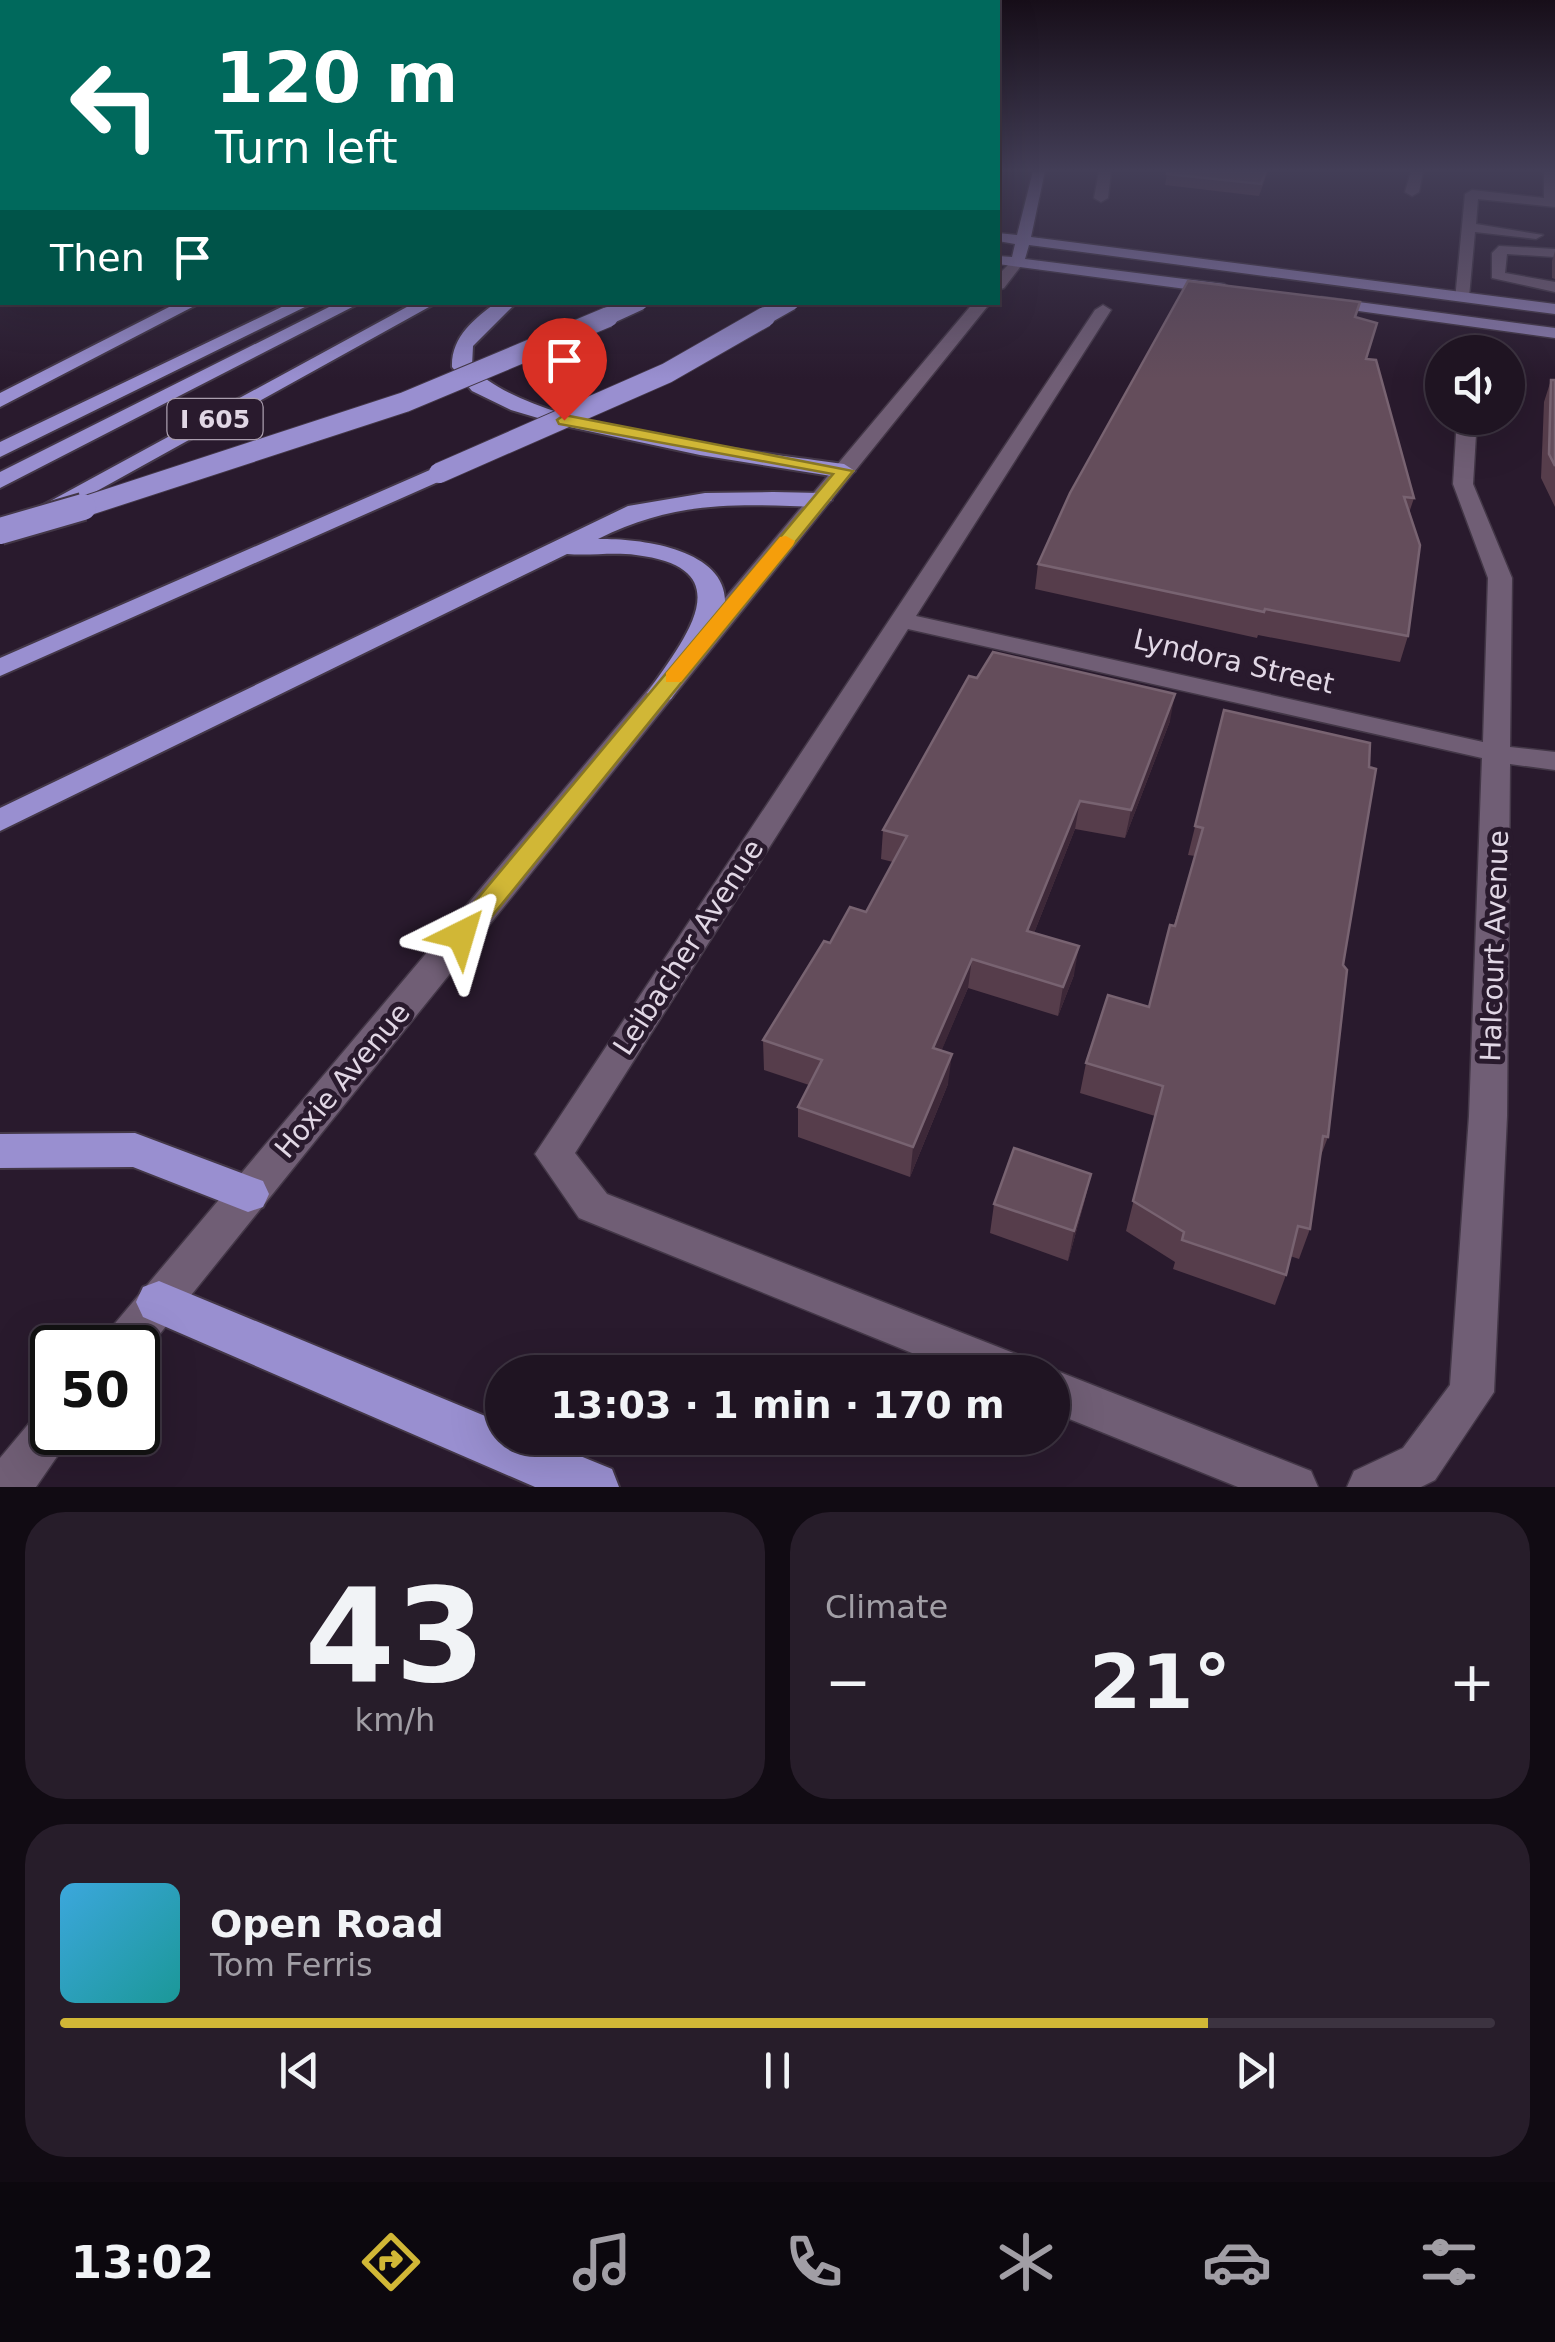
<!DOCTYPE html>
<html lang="en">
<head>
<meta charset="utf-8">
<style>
  :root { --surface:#1f1422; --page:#271d2a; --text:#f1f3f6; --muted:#a19ea5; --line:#3c3340; --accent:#d1b736 }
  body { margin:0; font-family:"DejaVu Sans",sans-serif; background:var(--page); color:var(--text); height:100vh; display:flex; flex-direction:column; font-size:38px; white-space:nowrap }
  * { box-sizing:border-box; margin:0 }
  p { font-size:32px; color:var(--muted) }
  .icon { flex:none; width:55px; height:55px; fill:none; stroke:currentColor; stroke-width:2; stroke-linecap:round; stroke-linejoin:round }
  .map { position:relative; height:1487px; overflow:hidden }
  .side { display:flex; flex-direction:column; gap:25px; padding:25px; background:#110b13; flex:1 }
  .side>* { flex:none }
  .banner { position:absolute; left:0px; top:0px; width:1000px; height:305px; box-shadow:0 10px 40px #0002,0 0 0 2px var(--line); background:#00695c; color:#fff; overflow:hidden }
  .tools { position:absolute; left:1425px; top:335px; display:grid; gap:20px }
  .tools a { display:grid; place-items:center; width:100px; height:100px; border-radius:50%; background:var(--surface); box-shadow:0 10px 40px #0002,0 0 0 2px var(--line); font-size:50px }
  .speed { position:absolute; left:30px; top:1325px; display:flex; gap:20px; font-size:50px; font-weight:700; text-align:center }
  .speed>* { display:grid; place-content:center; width:130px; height:130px; border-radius:50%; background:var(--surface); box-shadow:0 10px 40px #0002,0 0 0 2px var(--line); line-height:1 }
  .speed .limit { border:5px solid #111; border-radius:15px; background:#fff; color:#111 }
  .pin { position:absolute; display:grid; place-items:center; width:85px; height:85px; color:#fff; margin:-102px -42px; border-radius:50% 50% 50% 0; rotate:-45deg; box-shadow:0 0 10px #0007 }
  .pin .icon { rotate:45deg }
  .me { position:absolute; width:110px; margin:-55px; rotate:40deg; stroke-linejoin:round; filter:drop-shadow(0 0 8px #0008) }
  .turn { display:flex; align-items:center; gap:35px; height:210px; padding:0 50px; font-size:45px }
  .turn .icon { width:130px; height:130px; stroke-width:2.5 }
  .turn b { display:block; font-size:70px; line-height:85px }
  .then { display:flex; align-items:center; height:95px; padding:0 50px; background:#0003; gap:20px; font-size:38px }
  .big { font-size:75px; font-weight:700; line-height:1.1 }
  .side .widget { flex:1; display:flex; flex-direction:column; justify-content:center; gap:15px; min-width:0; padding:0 35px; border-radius:40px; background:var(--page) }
  .side .dial { align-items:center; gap:0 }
  .dial b { font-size:130px; line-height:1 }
  .song { display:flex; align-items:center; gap:30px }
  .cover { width:120px; height:120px; border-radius:15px; background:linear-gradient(135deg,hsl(200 70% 55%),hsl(180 70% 35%)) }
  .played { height:10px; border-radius:5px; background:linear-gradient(90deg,var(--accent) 80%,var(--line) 80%) }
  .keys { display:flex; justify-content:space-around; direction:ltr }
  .heat { display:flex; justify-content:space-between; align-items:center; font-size:55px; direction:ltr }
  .side .tiles { flex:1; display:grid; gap:25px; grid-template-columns:1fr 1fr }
  .widget:last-child { grid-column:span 2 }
  .trip { position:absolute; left:485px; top:1355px; width:585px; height:100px; border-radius:50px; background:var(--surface); box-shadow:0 10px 40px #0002,0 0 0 2px var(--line); font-weight:700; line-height:100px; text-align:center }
  .dock { display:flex; height:160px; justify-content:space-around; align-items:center; background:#0c080e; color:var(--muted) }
  .dock .icon { width:70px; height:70px }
  .dock .current { color:var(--accent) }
  .dock b { font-size:45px; color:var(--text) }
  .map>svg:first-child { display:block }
</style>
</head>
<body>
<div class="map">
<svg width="1555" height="1487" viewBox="0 0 1555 1487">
  <rect width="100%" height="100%" fill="#291a2d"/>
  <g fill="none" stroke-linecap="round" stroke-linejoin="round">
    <defs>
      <path id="service" d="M 1099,171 L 1111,171 L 1108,198 L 1101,202 L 1094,198 Z
        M 1411,171 L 1423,171 L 1419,192 L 1412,196 L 1405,192 Z
        M 1544,171 L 1555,171 L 1555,207 L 1478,199 L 1476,224 L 1543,235 L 1536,239 L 1475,232 L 1469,297 L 1455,300 L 1465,194 L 1472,190 L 1544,198 Z
        M 1499,246 L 1555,249 L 1555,257 L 1507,254 L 1505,273 L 1555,282 L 1555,292 L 1492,278 L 1492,253 Z"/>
      <path id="minor" d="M 0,250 L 2,250 L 2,258 L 0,258 Z
        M 1103,305 L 1111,310 L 916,616 L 1483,742 L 1488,578 L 1453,484 L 1457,418 L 1477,418 L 1473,484 L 1512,578 L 1510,747 L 1555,752 L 1555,770 L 1510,764 L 1507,1116 L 1494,1392 L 1435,1480 L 1421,1487 L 1347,1487 L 1354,1471 L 1403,1448 L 1450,1385 L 1469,1116 L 1482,758 L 908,629 L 575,1153 L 607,1194 L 1024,1357 L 1031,1372 L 959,1372 L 579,1218 L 535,1154 L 1095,310 Z
        M 1052,1369 L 1311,1471 L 1318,1487 L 1238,1487 L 1052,1412 L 1052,1372 L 1043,1372 Z"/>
      <path id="secondary" d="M 1016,257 L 1024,262 L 1004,288 L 998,290 L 998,275 Z
        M 974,302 L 991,302 L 138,1361 L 138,1348 L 100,1348 L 106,1334 Z
        M 52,1409 L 52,1432 L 74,1432 L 36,1487 L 0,1487 L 0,1458 L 36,1415 Z"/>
      <path id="primary" d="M 1033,171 L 1045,171 L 1031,237 L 1555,304 L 1555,314 L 1029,245 L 1025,259 L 1224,284 L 1232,289 L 1224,294 L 998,264 L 998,256 L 1012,257 L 1015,244 L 998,241 L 998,233 L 1017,235 Z
        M 1321,297 L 1555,328 L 1555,338 L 1315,305 L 1313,302 Z"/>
      <path id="motorway" d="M 0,291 L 2,291 L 2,301 L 0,301 Z
        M 179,302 L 202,302 L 0,407 L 0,393 Z
        M 292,302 L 315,302 L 0,457 L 0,442 Z
        M 339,302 L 362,302 L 0,488 L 0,472 Z
        M 416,302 L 438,302 L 41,522 L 25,522 L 21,517 Z
        M 497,302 L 517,302 L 473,346 L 472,366 C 527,430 757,451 844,464 L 855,471 L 844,478 L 700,455 L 565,426 L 511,410 L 472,391 L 452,367 C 451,337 474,319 497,302 Z
        M 439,466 L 450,473 L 447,478 L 0,676 L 0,658 Z
        M 773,492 L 820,493 L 832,500 L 820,507 C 736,504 676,500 598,539 C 644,538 744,551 722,620 C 713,649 688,674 671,699 L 661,702 L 647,693 C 682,642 746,568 636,555 C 613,552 589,556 567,554 L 0,831 L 0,808 L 628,506 L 705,493 Z
        M 135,1133 L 263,1181 L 269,1194 L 263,1207 L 248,1212 L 133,1167 L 0,1168 L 0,1134 Z
        M 159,1281 L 502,1423 L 502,1438 L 536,1438 L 612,1469 L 619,1487 L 535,1487 L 143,1317 L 136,1302 L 143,1287 Z"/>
    </defs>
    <use href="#service" stroke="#433747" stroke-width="3"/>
    <use href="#minor" stroke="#433747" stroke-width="3"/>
    <use href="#secondary" stroke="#433747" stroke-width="3"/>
    <use href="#primary" stroke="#433747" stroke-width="3"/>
    <use href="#motorway" stroke="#433747" stroke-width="4"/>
    <use href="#service" fill="#705e75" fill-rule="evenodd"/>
    <use href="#minor" fill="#705e75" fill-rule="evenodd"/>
    <use href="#secondary" fill="#705e75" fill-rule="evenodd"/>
    <use href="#primary" fill="#897bac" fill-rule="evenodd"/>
    <use href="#motorway" fill="#998fd0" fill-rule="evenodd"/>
    <defs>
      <path id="motorway-bridge-far2" d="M 603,319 L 640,302
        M 761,319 L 791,302"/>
      <path id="motorway-bridge-far1" d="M 439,473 L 667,373 L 765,317
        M 74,510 L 405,402 L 608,317"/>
      <path id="motorway-bridge" d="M 0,531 L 83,507"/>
    </defs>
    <use href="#motorway-bridge-far2" stroke="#433747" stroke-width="19" stroke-linecap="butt"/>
    <use href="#motorway-bridge-far1" stroke="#433747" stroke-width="22" stroke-linecap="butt"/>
    <use href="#motorway-bridge" stroke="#433747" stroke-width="30" stroke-linecap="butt"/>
    <use href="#motorway-bridge-far2" stroke="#998fd0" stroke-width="16"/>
    <use href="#motorway-bridge-far1" stroke="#998fd0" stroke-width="20"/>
    <use href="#motorway-bridge" stroke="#998fd0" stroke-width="26"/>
  </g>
  <path fill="#563d4b" d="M 1268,171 L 1259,196 L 1165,185 L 1167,174 Z
    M 1555,251 L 1555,279 L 1552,278 L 1552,261 Z
    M 1356,318 L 1367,359 L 1414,498 L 1409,513 L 1408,636 L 1400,662 L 1258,635 L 1257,638 L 1035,589 L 1038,564 Z
    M 1551,380 L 1555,380 L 1555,507 L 1541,478 L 1544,402 Z
    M 1224,710 L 1343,965 L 1328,1137 L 1320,1158 L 1310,1229 L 1299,1259 L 1290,1256 L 1286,1275 L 1275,1305 L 1173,1269 L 1175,1262 L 1126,1231 L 1155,1116 L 1080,1093 L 1086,1063 L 1149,1007 L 1195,856 L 1188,855 Z
    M 1170,721 L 1125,838 L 1075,829 L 1034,933 L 1074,975 L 1058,1016 L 968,988 L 941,1051 L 948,1084 L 910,1177 L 798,1137 L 798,1107 L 809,1085 L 764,1070 L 763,1040 L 830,943 L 866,912 L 893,862 L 881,859 L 883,830 Z
    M 1091,1174 L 1084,1203 L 1068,1261 L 990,1233 L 994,1204 Z"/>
  <path fill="#3d2838" d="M 2,209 L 2,232 L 0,233 L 0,210 Z
    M 1175,694 L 1170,721 L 1125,838 L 1131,810 Z
    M 1080,801 L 1075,829 L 1023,961 L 1027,931 Z
    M 1079,946 L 1074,975 L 1058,1016 L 1063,987 Z
    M 972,959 L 968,988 L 930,1078 L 933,1048 Z
    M 952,1054 L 948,1084 L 910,1177 L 913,1147 Z
    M 1091,1174 L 1084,1203 L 1068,1261 L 1074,1231 Z"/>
  <path fill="#644d5b" stroke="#786371" stroke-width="2.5" d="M 0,171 L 2,171 L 2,209 L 0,210 Z
    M 1168,171 L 1266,171 L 1261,184 L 1167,174 Z
    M 1188,281 L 1360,302 L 1355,317 L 1377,323 L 1366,359 L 1376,360 L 1414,498 L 1404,497 L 1420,545 L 1408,636 L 1265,609 L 1264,612 L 1038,564 L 1070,493 Z
    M 1551,380 L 1555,380 L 1555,466 L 1549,454 Z
    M 993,652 L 1175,694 L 1131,810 L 1080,801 L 1027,931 L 1079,946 L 1063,987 L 972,959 L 933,1048 L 952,1054 L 913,1147 L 798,1107 L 822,1060 L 763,1040 L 824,941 L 830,943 L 850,907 L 866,912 L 907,836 L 883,830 L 969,676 L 977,678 Z
    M 1224,710 L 1370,743 L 1369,767 L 1376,769 L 1343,965 L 1347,970 L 1328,1137 L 1323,1136 L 1310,1229 L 1298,1226 L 1286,1275 L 1182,1240 L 1184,1232 L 1133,1201 L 1163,1086 L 1086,1063 L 1108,995 L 1149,1007 L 1170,925 L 1175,926 L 1203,828 L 1195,826 Z
    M 1014,1148 L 1091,1174 L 1074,1231 L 994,1204 Z"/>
  <linearGradient id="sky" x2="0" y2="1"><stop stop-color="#170e19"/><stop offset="0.45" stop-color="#433e57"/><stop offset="1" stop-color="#433e57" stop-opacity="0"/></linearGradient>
  <rect width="1555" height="379" fill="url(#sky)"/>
  <path fill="#d1b736" stroke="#887723" stroke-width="2.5" d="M 564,415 L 853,471 L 471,942 L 461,945 L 448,935 L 452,929 L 833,474 L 559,424 L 557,420 Z"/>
  <path fill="#f59e0b" d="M 786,536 L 795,541 L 793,545 L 681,682 L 666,682 L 666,673 L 780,537 Z"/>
  <g text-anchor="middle" stroke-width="10" stroke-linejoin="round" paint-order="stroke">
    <rect fill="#291a2d" stroke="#aa9eae" stroke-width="2.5" x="167.5" y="399" width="95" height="40" rx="8"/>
    <g font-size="25" font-weight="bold" fill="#e1d7e5">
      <text x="215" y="428">I 605</text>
    </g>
    <g font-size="28" fill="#e1d7e5" stroke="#291a2d">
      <text transform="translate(1234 661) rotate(13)" y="10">Lyndora Street</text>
      <text transform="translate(1494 946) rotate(-88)" y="10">Halcourt Avenue</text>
      <text transform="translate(688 947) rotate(-57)" y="10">Leibacher Avenue</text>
      <text transform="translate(342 1080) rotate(-50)" y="10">Hoxie Avenue</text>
    </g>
  </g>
</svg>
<div class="tools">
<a><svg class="icon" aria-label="sound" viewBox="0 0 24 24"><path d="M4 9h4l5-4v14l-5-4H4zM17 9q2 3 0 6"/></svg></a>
</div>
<div class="speed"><div class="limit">50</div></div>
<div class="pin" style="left:564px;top:420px;background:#d93025"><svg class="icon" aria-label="arrive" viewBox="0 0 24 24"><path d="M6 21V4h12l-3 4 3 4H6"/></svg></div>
<svg class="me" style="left:461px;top:935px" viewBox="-20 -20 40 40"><path d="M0-17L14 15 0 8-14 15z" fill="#d1b736" stroke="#fff" stroke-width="4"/></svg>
<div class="trip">13:03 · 1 min · 170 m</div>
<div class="banner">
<div class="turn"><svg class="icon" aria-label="left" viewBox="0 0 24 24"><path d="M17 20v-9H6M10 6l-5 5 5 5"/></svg><div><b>120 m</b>Turn left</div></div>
<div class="then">Then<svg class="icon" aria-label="arrive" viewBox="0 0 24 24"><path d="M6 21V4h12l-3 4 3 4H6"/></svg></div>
</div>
</div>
<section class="side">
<div class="tiles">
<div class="widget dial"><b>43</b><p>km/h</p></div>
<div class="widget"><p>Climate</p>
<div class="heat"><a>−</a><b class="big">21°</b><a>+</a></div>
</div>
<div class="widget">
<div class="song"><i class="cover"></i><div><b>Open Road</b><p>Tom Ferris</p></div></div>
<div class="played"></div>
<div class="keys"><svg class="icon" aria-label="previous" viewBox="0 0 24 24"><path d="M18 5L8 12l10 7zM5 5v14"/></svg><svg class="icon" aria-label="pause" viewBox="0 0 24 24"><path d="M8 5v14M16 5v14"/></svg><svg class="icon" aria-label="next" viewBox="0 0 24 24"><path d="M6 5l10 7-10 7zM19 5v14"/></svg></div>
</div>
</div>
</section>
<nav class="dock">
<b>13:02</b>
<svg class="icon current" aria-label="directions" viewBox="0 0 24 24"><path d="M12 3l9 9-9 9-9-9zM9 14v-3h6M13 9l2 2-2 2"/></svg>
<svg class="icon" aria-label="music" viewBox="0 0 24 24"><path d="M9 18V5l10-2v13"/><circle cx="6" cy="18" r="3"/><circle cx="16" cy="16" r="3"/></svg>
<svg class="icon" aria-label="phone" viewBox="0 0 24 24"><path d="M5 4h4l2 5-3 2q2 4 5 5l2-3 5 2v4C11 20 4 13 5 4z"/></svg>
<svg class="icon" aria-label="climate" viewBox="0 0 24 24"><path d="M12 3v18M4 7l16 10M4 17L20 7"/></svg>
<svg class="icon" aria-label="car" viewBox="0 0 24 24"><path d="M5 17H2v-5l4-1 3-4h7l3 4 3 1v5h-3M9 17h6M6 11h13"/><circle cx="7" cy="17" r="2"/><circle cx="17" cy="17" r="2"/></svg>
<svg class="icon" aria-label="filters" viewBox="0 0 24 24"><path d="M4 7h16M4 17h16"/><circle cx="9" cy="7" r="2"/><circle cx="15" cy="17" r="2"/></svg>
</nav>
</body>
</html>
